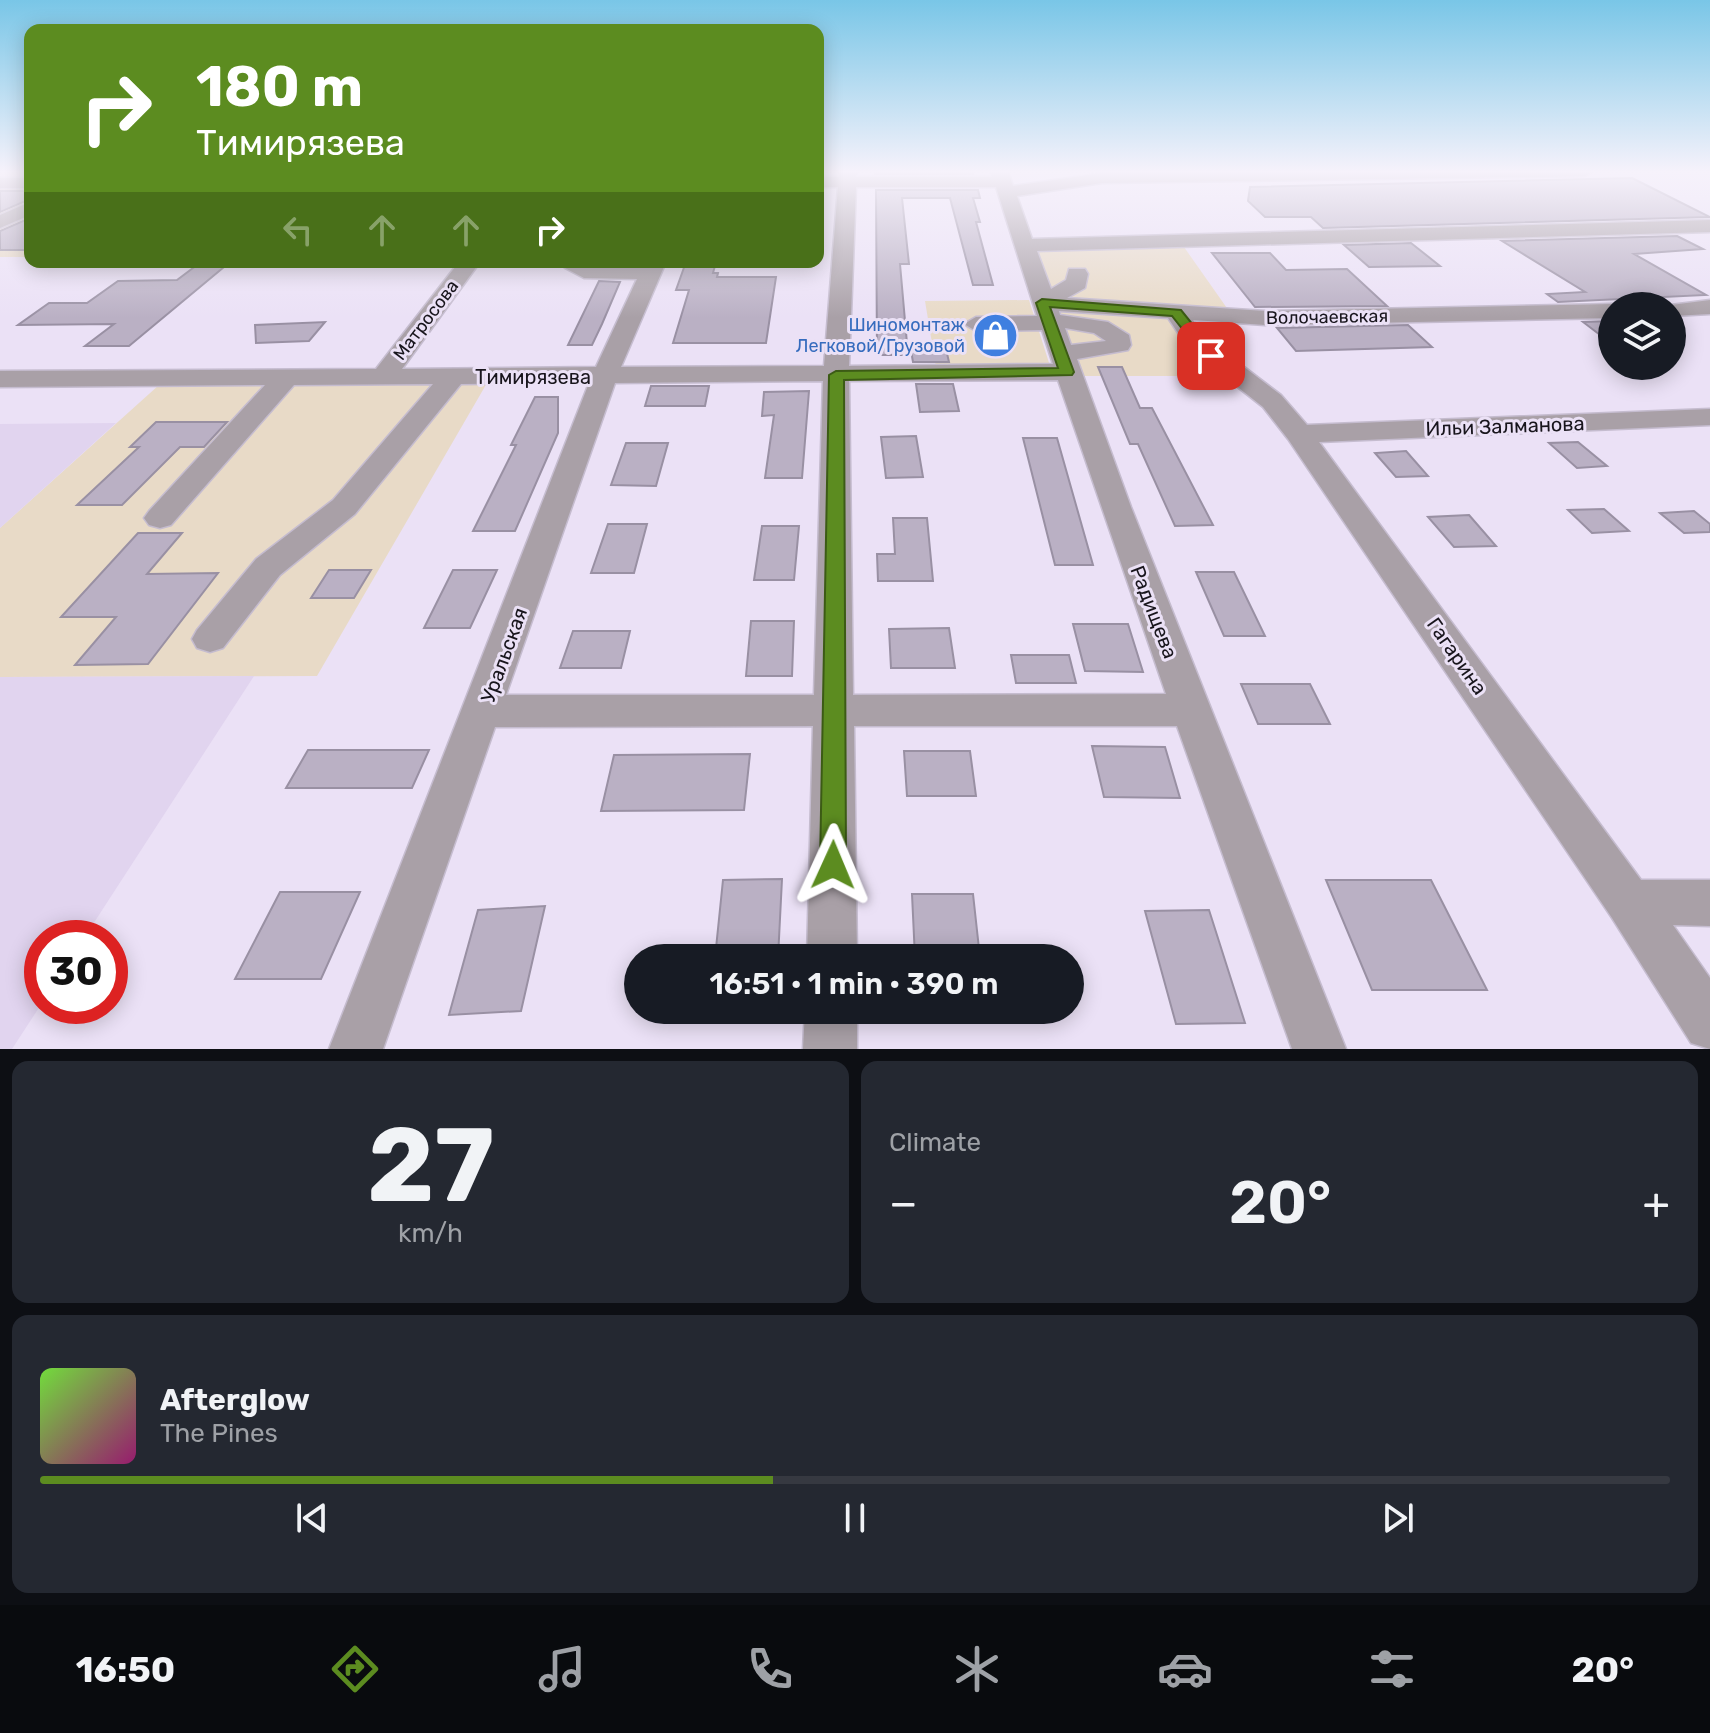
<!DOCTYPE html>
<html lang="en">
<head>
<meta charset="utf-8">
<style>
  :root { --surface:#171b24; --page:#242831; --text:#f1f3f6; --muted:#9ea1a6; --line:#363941; --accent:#5c8c20 }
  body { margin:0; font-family:Rubik,sans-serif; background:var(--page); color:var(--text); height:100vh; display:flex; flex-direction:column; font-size:30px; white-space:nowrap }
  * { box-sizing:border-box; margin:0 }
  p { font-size:26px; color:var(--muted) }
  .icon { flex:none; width:44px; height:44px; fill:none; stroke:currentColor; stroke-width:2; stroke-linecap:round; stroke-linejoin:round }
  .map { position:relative; height:1049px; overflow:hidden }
  .sheet { display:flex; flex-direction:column; gap:12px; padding:12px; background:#0d0f14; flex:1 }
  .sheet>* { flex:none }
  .guide { position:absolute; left:24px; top:24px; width:800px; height:244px; border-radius:16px; box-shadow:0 4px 20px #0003; background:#5c8c20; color:#fff; overflow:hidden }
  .tools { position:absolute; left:1598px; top:292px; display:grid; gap:16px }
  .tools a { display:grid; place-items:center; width:88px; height:88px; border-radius:50%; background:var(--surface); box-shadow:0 4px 20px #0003; font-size:40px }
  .speed { position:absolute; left:24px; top:920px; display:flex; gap:16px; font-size:40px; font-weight:700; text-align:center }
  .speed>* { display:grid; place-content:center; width:104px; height:104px; border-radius:50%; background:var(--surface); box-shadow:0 4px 20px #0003; line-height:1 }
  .speed .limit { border:12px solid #d22; background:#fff; color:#111 }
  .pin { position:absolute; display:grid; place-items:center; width:68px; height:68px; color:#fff; margin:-34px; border-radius:16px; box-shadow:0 4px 12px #0006 }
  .me { position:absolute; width:88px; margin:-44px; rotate:1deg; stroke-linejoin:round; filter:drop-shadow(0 0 6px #0008) }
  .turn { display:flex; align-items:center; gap:28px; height:168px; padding:0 40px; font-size:36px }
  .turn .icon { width:104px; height:104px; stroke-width:2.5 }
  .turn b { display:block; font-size:56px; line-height:68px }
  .lanes { display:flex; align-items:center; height:76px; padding:0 40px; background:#0003; justify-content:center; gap:40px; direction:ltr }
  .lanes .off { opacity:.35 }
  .big { font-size:60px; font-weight:600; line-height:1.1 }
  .sheet .widget { flex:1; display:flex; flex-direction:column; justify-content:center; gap:12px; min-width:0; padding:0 28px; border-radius:16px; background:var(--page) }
  .sheet .dial { align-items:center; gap:0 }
  .dial b { font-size:104px; line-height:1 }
  .song { display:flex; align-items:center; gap:24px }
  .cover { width:96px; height:96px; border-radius:12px; background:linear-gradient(135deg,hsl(100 70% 55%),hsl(320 70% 35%)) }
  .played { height:8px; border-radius:4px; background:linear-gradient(90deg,var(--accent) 45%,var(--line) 45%) }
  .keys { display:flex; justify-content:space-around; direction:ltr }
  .heat { display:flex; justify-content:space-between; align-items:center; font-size:44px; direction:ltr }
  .sheet .tiles { flex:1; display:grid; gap:12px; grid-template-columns:1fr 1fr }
  .widget:last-child { grid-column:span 2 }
  .trip { position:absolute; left:624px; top:944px; width:460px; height:80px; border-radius:40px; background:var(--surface); box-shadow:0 4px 20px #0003; font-weight:600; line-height:80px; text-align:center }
  .tabs { display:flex; height:128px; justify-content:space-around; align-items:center; background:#090b0e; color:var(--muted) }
  .tabs .icon { width:56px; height:56px }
  .tabs .active { color:var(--accent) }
  .tabs b { font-size:36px; color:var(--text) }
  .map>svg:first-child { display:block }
</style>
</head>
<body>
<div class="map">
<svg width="1710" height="1049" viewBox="0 0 1710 1049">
  <rect width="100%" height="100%" fill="#ebe1f6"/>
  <path fill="#e8dac7" d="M 0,171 L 30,171 L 30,257 L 0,257 Z
    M 1184,247 L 1229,311 L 1049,299 L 1032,248 Z
    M 1029,300 L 1050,366 L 936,367 L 925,301 Z
    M 1053,308 L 1168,318 L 1187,345 L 1222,376 L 1079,376 Z
    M 487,383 L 317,676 L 0,677 L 0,528 L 159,385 Z"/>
  <path fill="#e1d4ef" d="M 116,423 L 0,528 L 0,424 Z
    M 254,676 L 84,938 L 42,938 L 42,1003 L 12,1049 L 0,1049 L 0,677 Z"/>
  <path fill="#bab0c4" stroke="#9990a3" stroke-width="2" d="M 875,171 L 972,171 L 973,174 L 875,174 Z
    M 1632,178 L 1710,217 L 1323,228 L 1311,217 L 1265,217 L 1248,201 L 1250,187 Z
    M 876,190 L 978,190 L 980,198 L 973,198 L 980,222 L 976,222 L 993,285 L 973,285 L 950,198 L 902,198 L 909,264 L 900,264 L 908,355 L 877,355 Z
    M 0,191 L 30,191 L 30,199 L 0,212 Z
    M 30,218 L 30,250 L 0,250 L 0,231 Z
    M 1677,236 L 1703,249 L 1634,254 L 1706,295 L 1558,302 L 1547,294 L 1585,292 L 1502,241 Z
    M 1411,243 L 1440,266 L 1369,267 L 1344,245 Z
    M 1212,253 L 1270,253 L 1286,270 L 1347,269 L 1387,306 L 1255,307 Z
    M 201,262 L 230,262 L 129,346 L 85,346 L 114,324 L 18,325 L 49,303 L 87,303 L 118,281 L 177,280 Z
    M 686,262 L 716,262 L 713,273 L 718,273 L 717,277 L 776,277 L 766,343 L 673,343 L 689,290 L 676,290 Z
    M 599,281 L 620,282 L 602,324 L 592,345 L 568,345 Z
    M 1612,321 L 1612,344 L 1583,322 Z
    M 325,322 L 309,341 L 256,343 L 255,325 Z
    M 1408,325 L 1432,347 L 1296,351 L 1277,328 Z
    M 910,345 L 945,345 L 949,362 L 913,362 Z
    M 1098,367 L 1122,367 L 1140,408 L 1152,408 L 1213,525 L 1175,526 L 1138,444 L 1130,444 Z
    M 916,384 L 953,384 L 959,411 L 920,412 Z
    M 651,386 L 709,386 L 705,406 L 645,406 Z
    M 809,391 L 802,478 L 765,478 L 774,415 L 762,416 L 764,392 Z
    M 535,397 L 558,397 L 558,433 L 515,531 L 473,531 L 516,445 L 511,445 Z
    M 156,422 L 227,422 L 204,447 L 180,447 L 122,505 L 77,505 L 139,447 L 130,447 Z
    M 916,436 L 923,477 L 886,478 L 881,437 Z
    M 1023,438 L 1057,438 L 1093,565 L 1055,565 Z
    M 1578,442 L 1607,466 L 1577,468 L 1549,443 Z
    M 626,443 L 668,443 L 656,486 L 611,485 Z
    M 1406,451 L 1428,476 L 1396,477 L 1375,453 Z
    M 1604,509 L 1629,531 L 1592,533 L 1568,510 Z
    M 1694,511 L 1710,524 L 1710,532 L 1684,533 L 1660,513 Z
    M 1469,515 L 1496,546 L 1454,547 L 1428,517 Z
    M 893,518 L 927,518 L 933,581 L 878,581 L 877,554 L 895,554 Z
    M 608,524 L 647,524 L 634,573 L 591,573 Z
    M 762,526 L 799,526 L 794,580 L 754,580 Z
    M 138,533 L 182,533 L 147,574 L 218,573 L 148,664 L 75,665 L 116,617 L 61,617 Z
    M 329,570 L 371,570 L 354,598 L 311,598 Z
    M 453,570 L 497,570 L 470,628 L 424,628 Z
    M 1196,572 L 1234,572 L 1265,636 L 1224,636 Z
    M 751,621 L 794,621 L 792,676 L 746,676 Z
    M 1073,624 L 1128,624 L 1143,672 L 1085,671 Z
    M 949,628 L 955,668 L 891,668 L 889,629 Z
    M 573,631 L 630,631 L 621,668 L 560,668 Z
    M 1011,655 L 1069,655 L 1076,683 L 1016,683 Z
    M 1241,684 L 1310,684 L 1330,724 L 1258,724 Z
    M 1092,746 L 1165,747 L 1180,798 L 1104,797 Z
    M 308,750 L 429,750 L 412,788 L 286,788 Z
    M 904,751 L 970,751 L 976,796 L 907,796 Z
    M 750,754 L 744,810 L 601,811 L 614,755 Z
    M 782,879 L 778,958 L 715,958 L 723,880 Z
    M 1326,880 L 1431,880 L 1487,990 L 1372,990 Z
    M 280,892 L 360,892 L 321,979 L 235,979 Z
    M 912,894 L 973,894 L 980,958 L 915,958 Z
    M 545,906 L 521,1011 L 449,1015 L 478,910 Z
    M 1209,910 L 1245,1023 L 1176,1024 L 1145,911 Z"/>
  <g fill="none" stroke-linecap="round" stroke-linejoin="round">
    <defs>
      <path id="minor" d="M 839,171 L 857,171 L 856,177 L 992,177 L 990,171 L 1008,171 L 1013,186 L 1117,171 L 1594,171 L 1585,176 L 1102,183 L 1017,196 L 1032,239 L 1710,220 L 1710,232 L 1037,251 L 1051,289 L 1066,280 L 1069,269 L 1085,269 L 1088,274 L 1085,288 L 1067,298 L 1265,311 L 1612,304 L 1620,306 L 1612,306 L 1612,318 L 1265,325 L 1193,320 L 1206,338 L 1281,395 L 1307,425 L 1710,409 L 1710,425 L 1319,442 L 1641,880 L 1710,880 L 1710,926 L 1673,925 L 1710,978 L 1710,1049 L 1691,1043 L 1612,918 L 1288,439 L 1263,407 L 1188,348 L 1168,318 L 1059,311 L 1060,315 L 1108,322 L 1129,335 L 1131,345 L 1128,350 L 1077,359 L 1131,507 L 1346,1049 L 1292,1049 L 1177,726 L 854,726 L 857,958 L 807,958 L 813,726 L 495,727 L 383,1049 L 329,1049 L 589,383 L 461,384 L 355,514 L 280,575 L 223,648 L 210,652 L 197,648 L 192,639 L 197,630 L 256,559 L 333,500 L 433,384 L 294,385 L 171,525 L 160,528 L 149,525 L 144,518 L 149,511 L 265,385 L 0,387 L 0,371 L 376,369 L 459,262 L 480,262 L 402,369 L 596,367 L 637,279 L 584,278 L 565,268 L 569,262 L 643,266 L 646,262 L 666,262 L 621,367 L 824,366 L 838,187 L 818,187 L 818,177 L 839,177 ZM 856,187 L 996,187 L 1037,316 L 976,317 L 964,324 L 976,331 L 1042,330 L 1053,364 L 849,366 ZM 1065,328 L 1094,333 L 1106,341 L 1071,345 ZM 1058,380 L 1166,694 L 853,695 L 849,381 ZM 823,381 L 814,695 L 506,695 L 615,383 Z
        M 0,178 L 30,178 L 30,188 L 0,188 Z
        M 30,202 L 30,215 L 0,228 L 0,215 Z
        M 1710,300 L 1710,314 L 1672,316 L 1672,306 L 1663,306 Z
        M 805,1010 L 857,1010 L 857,1049 L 803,1049 Z"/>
    </defs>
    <use href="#minor" stroke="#c5bccf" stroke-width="3"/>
    <use href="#minor" fill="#a9a0a7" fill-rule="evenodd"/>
  </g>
  <linearGradient id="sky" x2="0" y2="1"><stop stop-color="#79c6e7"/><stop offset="0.54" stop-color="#f6f2fb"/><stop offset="1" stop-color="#f6f2fb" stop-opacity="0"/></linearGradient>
  <rect width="1710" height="318" fill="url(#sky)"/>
  <path fill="#5c8c20" stroke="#3c5b15" stroke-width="2" d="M 1042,299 L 1181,310 L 1218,356 L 1206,359 L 1172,316 L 1050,307 L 1074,372 L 1072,375 L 844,380 L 846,865 L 843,874 L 833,877 L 824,874 L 820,865 L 829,375 L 836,371 L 1058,368 L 1036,303 Z"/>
  <defs>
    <symbol id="shop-disc" viewBox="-11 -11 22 22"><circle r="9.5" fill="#3f7fe0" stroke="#ebe1f6"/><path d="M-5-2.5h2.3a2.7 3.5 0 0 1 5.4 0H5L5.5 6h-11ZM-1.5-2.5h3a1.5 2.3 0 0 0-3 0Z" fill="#fff"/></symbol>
  </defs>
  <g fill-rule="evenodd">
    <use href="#shop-disc" x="970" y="310" width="51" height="51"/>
  </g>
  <g text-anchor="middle" stroke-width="6" stroke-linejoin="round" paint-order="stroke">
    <g font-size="18" fill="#18151c" stroke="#ebe1f6">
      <text transform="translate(1327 317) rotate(-1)" y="6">Волочаевская</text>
      <text transform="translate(426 320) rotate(-53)" y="6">Матросова</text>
    </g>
    <g font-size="18" fill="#366cbe" stroke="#ebe1f6" text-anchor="end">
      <text x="965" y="331">Шиномонтаж<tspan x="965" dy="21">Легковой/Грузовой</tspan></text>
    </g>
    <g font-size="20" fill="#18151c" stroke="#ebe1f6">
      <text x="533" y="384">Тимирязева</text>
      <text transform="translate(1505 426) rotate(-2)" y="7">Ильи Залманова</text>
      <text transform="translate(1154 612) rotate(69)" y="7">Радищева</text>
      <text transform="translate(504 655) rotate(-70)" y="7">Уральская</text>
      <text transform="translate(1457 656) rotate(55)" y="7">Гагарина</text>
    </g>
  </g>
</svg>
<div class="tools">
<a><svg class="icon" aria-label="layers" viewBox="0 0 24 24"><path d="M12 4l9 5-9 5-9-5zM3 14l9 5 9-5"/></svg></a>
</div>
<div class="speed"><div class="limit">30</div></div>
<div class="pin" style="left:1211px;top:356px;background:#d93025"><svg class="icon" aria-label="arrive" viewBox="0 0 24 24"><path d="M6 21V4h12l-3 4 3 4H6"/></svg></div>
<svg class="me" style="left:833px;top:865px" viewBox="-20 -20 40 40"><path d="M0-17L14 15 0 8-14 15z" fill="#5c8c20" stroke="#fff" stroke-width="4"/></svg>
<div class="trip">16:51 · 1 min · 390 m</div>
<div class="guide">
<div class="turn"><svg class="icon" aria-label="right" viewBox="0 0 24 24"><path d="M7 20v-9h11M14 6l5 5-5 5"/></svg><div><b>180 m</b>Тимирязева</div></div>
<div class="lanes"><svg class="icon off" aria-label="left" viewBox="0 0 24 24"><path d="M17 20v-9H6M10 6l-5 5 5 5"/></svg><svg class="icon off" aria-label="ahead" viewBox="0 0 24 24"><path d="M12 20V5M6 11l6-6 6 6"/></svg><svg class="icon off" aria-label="ahead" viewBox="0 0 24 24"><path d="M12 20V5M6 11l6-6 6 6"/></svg><svg class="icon" aria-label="right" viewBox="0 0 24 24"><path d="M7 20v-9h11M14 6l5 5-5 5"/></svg></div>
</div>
</div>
<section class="sheet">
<div class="tiles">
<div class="widget dial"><b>27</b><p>km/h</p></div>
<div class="widget"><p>Climate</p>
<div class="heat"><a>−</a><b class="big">20°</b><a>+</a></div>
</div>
<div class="widget">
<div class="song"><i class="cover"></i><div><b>Afterglow</b><p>The Pines</p></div></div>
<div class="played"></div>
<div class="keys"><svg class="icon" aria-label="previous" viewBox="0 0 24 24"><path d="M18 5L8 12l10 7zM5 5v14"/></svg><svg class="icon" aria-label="pause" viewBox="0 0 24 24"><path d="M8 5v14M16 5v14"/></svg><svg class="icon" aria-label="next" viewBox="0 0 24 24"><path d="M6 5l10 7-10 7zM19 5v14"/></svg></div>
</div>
</div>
</section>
<nav class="tabs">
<b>16:50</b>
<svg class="icon active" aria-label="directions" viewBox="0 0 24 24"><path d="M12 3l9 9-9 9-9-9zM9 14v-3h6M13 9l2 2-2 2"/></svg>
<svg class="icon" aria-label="music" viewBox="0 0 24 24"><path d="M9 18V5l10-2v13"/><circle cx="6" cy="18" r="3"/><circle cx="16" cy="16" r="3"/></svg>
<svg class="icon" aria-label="phone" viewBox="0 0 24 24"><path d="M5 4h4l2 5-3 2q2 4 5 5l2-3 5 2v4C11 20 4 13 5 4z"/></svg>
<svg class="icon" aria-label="climate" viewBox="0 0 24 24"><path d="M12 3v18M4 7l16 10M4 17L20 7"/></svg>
<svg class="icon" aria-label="car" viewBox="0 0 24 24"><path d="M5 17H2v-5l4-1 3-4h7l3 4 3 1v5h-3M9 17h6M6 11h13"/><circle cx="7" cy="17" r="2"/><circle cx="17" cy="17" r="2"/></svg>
<svg class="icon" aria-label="filters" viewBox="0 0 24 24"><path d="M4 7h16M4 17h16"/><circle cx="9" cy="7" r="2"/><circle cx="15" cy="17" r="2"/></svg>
<b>20°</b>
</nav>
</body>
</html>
